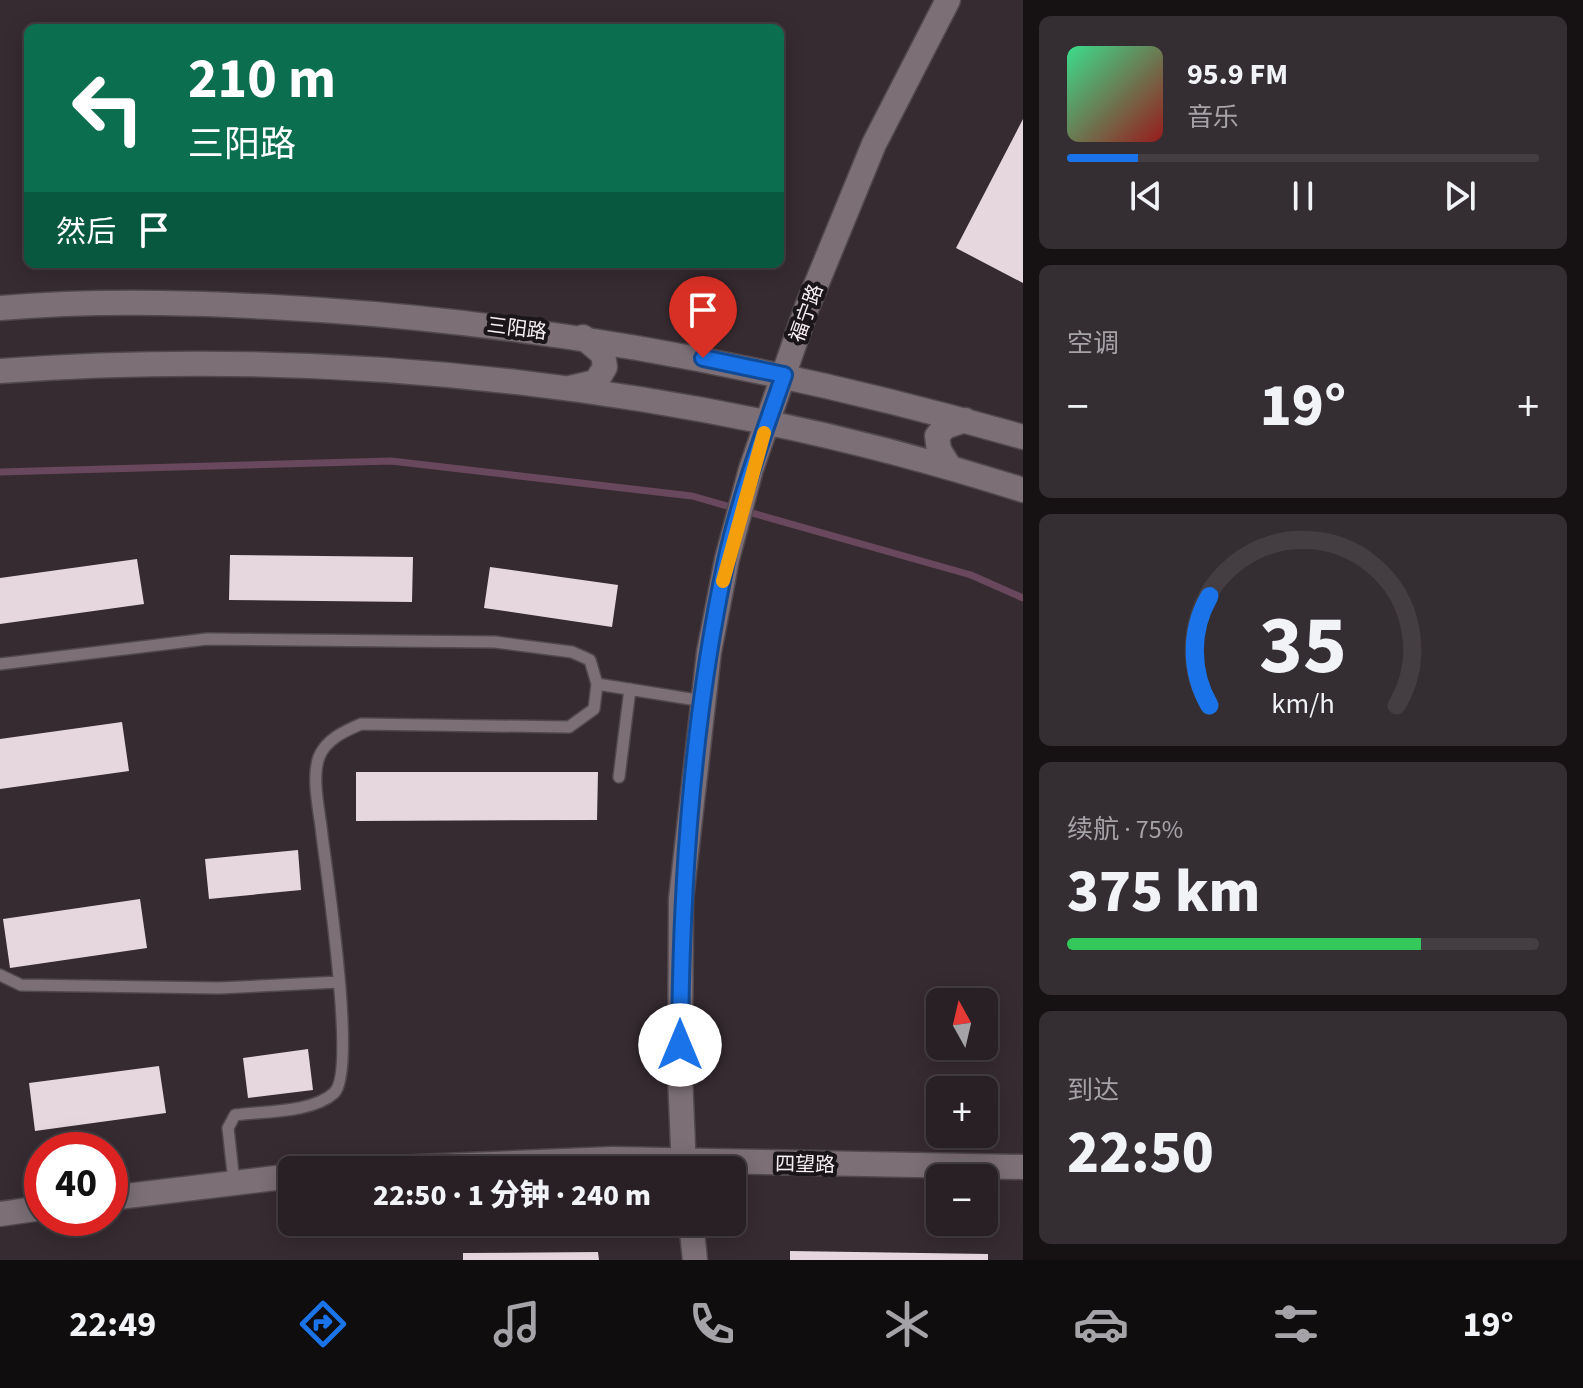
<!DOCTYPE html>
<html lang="zh">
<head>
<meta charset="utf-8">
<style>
  :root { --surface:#282025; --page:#342d32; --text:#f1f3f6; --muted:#a5a3a7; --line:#443e42; --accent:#1a73e8 }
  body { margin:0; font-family:"Source Sans 3","Noto Sans SC",sans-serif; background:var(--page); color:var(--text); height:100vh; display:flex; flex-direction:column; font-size:30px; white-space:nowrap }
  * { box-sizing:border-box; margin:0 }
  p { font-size:26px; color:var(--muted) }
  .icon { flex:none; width:44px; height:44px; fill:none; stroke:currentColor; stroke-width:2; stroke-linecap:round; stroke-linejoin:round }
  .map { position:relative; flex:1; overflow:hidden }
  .drawer { display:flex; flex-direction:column; gap:16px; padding:16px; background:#161214; width:560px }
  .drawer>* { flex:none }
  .guide { position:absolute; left:24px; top:24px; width:760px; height:244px; border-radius:12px; box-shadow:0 4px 20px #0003,0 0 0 2px var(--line); background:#0b6e4f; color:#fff; overflow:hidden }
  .needle { width:52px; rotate:352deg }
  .controls { position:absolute; left:926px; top:988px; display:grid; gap:16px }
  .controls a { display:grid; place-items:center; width:72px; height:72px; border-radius:12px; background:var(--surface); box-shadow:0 4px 20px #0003,0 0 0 2px var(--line); font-size:40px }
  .speed { position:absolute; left:24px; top:1132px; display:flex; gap:16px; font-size:40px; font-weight:700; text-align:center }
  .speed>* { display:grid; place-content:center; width:104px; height:104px; border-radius:50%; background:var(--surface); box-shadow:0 4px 20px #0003,0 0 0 2px var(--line); line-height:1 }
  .speed .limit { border:12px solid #d22; background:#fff; color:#111 }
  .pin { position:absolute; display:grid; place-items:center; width:68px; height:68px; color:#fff; margin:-82px -34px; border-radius:50% 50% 50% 0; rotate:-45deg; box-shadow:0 0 8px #0007 }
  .pin .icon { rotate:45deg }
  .me { position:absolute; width:88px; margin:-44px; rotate:0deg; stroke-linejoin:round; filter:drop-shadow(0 0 6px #0008) }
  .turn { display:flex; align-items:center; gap:28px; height:168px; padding:0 32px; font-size:36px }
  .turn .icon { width:104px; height:104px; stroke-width:2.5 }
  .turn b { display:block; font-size:56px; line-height:68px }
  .then { display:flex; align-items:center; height:76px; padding:0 32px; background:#0003; gap:16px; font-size:30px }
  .big { font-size:60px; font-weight:800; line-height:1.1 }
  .drawer .widget { flex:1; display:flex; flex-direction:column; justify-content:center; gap:12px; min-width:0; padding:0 28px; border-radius:12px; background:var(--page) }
  .drawer .dial { align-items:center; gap:0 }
  .dial svg { height:208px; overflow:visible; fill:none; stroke:var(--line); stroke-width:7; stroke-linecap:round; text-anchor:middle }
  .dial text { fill:var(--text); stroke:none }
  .song { display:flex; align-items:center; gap:24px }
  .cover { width:96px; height:96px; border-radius:12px; background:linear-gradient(135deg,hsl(150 70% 55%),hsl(0 70% 35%)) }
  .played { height:8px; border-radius:4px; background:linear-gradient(90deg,var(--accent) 15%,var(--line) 15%) }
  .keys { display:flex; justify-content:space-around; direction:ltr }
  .heat { display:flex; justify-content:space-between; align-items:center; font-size:44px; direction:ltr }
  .charge { height:12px; border-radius:6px; background:linear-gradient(90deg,#34c759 75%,var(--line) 0) }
  .trip { position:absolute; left:278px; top:1156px; width:468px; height:80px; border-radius:12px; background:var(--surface); box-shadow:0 4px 20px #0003,0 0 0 2px var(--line); font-weight:800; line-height:80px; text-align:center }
  .tabs { display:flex; height:128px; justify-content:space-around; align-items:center; background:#100d0f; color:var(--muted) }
  .tabs .icon { width:56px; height:56px }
  .tabs .active { color:var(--accent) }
  .tabs b { font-size:36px; color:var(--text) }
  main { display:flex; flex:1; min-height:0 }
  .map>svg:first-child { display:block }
</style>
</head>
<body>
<main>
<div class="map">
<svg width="1023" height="1260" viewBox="0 0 1023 1260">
  <rect width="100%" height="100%" fill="#362b31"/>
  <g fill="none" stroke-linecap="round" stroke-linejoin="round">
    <path stroke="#69485d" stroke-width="7" d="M 0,472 L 391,461 L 692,496 L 971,575 L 1023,598"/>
  </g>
  <path fill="#e6d7de" d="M 1023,119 L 1023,283 L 956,248 Z
    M 230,555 L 413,557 L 412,602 L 229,600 Z
    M 137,559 L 144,604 L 0,624 L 0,578 Z
    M 490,567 L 618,585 L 612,627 L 484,608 Z
    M 122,722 L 129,771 L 0,789 L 0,739 Z
    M 356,772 L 598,772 L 597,820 L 356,821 Z
    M 298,850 L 301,890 L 209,899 L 205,859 Z
    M 140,899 L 147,948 L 10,968 L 3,919 Z
    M 308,1049 L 313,1090 L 248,1098 L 243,1058 Z
    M 159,1066 L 166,1113 L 35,1131 L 29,1083 Z
    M 790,1251 L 988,1254 L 988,1260 L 790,1260 Z
    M 598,1252 L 599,1260 L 463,1260 L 463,1253 Z"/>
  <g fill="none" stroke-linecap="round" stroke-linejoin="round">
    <defs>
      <path id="lane" d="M 0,664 L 207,639 L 495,642 L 572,652 L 590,660 L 597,684 L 594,709 L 569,727 L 361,724 C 345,731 326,739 319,757 C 311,779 320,813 322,835 C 327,875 357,1072 334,1093 C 312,1113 264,1111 235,1115 L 228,1128 L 234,1182
        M 597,684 L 703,701
        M 619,777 L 630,689
        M 0,975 L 21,985 L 219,988 L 339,982"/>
      <path id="secondary" d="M 0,308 C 107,299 214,303 321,310 C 560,326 793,371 1023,437
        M 0,371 C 339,346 699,386 1023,490
        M 570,388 L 596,382 L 605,367 L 603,354 L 583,337
        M 949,466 L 939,450 L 937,436 L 945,427 L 965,420
        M 348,1170 L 613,1159 L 1023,1167
        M 684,1170 L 680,1075 L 681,899 L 709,652 L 727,559 L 751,469 L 807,307 L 874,144 L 948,0
        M 110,1198 L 292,1176
        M 0,1214 L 42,1208
        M 691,1222 L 695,1260"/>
    </defs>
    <use href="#lane" stroke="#51484d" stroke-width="14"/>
    <use href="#secondary" stroke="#51484d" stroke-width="27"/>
    <use href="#lane" stroke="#7c6f76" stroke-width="11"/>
    <use href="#secondary" stroke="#7c6f76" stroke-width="24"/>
  </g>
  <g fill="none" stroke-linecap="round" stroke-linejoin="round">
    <defs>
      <path id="route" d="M 680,1045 C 681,883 692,720 726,561 C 740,497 763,436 784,375 L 703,358"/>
    </defs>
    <use href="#route" stroke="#114b97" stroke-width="20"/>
    <use href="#route" stroke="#1a73e8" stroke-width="14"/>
    <path stroke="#f59e0b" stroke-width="14" d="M 723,581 L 764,433"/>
  </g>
  <g text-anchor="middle" stroke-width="8" stroke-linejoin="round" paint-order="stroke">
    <g font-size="20" fill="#f6eef2" stroke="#1a1518">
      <text transform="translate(806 313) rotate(-70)" y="7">福宁路</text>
      <text transform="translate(517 328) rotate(7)" y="7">三阳路</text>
      <text transform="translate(805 1164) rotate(1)" y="7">四望路</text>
    </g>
  </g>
</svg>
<div class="controls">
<a><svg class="needle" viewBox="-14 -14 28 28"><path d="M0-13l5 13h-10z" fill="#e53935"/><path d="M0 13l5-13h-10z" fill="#a5a3a7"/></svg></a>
<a>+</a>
<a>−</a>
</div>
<div class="speed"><div class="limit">40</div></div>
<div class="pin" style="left:703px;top:358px;background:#d93025"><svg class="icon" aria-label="arrive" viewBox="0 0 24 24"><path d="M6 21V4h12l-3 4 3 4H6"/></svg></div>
<svg class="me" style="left:680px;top:1045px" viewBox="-20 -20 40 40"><circle r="19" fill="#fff"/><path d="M0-13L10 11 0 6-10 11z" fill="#1a73e8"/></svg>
<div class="trip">22:50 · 1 分钟 · 240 m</div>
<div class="guide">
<div class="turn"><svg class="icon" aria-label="left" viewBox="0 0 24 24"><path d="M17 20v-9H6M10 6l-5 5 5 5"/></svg><div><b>210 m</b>三阳路</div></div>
<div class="then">然后<svg class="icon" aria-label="arrive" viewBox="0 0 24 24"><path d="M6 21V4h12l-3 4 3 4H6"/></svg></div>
</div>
</div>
<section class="drawer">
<div class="widget">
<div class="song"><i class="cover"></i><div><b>95.9 FM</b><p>音乐</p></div></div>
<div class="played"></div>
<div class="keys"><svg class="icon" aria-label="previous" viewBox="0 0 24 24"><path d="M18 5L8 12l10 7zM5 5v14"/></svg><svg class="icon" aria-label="pause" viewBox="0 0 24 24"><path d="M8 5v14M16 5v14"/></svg><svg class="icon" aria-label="next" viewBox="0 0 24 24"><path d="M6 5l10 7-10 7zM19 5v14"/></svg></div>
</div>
<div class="widget"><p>空调</p>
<div class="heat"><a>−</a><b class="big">19°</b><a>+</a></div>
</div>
<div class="widget dial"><svg viewBox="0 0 100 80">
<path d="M14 69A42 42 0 1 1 86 69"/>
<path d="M14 69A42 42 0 0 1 14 27" stroke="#1a73e8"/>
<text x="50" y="56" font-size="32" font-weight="700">35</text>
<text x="50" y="72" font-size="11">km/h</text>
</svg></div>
<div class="widget"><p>续航 · 75%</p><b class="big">375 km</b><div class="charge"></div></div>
<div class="widget"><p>到达</p><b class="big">22:50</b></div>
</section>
</main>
<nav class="tabs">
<b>22:49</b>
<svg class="icon active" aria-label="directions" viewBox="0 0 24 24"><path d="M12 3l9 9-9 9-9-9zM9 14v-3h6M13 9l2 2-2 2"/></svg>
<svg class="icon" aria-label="music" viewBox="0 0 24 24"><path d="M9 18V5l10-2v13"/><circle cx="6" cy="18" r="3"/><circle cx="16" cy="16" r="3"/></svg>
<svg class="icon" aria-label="phone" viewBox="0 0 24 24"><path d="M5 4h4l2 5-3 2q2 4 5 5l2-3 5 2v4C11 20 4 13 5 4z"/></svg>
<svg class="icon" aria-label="climate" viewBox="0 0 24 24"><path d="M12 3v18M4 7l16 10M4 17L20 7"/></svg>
<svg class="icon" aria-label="car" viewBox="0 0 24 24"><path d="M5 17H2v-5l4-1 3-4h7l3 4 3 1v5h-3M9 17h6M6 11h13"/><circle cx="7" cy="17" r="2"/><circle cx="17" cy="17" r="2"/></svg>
<svg class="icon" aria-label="filters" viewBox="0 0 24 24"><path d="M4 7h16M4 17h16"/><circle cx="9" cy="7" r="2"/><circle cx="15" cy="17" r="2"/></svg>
<b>19°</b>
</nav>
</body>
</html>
